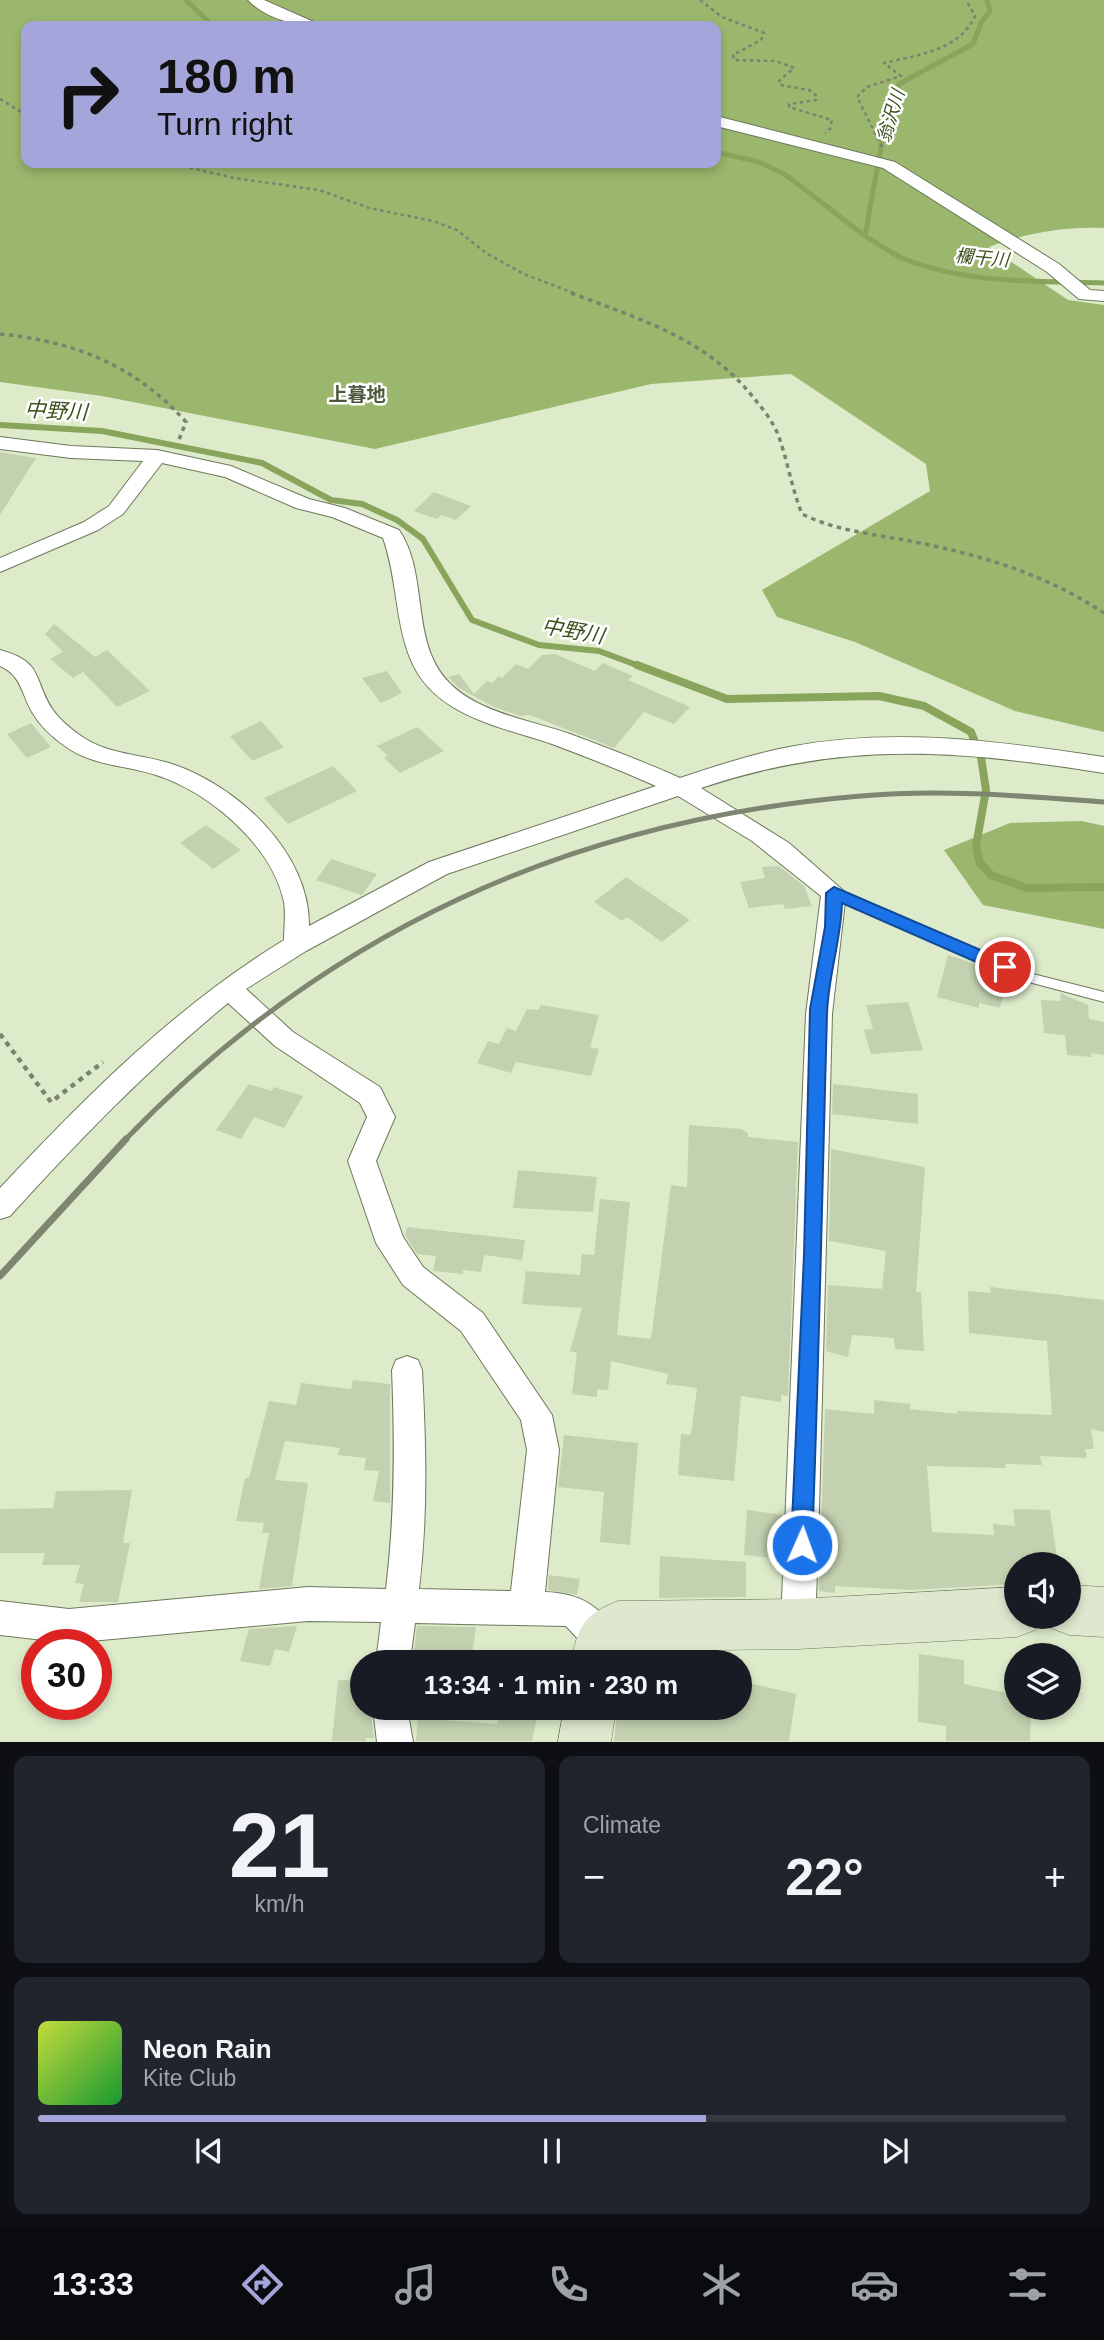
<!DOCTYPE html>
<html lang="en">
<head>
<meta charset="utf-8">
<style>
  :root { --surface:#171b24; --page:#20242c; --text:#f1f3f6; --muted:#9ea1a6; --line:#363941; --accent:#a3a5db }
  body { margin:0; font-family:Arial,"Noto Sans JP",sans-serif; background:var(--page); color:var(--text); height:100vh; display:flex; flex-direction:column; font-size:26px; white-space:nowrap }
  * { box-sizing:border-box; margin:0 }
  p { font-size:23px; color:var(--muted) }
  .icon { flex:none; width:38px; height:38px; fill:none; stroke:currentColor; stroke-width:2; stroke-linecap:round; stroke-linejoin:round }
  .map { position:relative; height:1742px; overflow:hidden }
  .sheet { display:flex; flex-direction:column; gap:14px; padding:14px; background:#0d0f14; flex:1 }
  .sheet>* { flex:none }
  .hud { position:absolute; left:21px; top:21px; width:700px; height:147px; border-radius:14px; box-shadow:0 4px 10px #0003; background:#a3a5db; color:#111; overflow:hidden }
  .tools { position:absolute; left:1004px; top:1552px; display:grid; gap:14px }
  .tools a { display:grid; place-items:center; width:77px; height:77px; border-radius:50%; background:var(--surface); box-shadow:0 4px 10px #0003; font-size:35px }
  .speed { position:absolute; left:21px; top:1629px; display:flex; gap:14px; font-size:35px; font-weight:700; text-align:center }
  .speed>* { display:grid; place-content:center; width:91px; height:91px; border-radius:50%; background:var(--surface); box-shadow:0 4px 10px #0003; line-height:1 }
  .speed .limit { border:10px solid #d22; background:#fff; color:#111 }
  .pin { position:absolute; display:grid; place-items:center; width:60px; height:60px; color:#fff; margin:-30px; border:4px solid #fff; border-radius:50%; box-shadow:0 2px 7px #0007 }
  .me { position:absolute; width:77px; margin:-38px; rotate:2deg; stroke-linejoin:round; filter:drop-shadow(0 0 5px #0008) }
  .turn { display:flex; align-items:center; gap:24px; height:147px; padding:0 21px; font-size:32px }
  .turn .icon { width:91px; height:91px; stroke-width:2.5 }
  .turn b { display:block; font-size:49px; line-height:60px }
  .big { font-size:52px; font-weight:700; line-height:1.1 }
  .sheet .card { flex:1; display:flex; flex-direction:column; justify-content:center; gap:10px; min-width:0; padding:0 24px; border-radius:14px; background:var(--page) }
  .sheet .dial { align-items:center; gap:0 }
  .dial b { font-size:91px; line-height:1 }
  .song { display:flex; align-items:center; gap:21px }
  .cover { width:84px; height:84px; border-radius:10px; background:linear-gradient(135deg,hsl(70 70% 55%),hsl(130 70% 35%)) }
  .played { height:7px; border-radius:4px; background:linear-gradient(90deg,var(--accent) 65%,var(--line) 65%) }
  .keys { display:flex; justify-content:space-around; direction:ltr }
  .heat { display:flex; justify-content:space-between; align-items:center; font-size:38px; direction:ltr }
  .sheet .tiles { flex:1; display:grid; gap:14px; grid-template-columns:1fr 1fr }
  .card:last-child { grid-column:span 2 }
  .trip { position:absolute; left:350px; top:1650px; width:402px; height:70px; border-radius:35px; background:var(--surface); box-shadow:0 4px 10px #0003; font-weight:700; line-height:70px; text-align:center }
  .tab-bar { display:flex; height:112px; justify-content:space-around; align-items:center; background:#090b0e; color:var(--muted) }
  .tab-bar .icon { width:49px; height:49px }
  .tab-bar .active { color:var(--accent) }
  .tab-bar b { font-size:32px; color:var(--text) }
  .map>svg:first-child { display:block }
</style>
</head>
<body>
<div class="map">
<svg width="1104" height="1742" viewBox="0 0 1104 1742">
  <rect width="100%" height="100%" fill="#ddebca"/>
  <path fill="#9ab76d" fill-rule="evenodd" d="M 0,0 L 1104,0 L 1104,228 C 1065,226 1025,233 989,247 L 1068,300 L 1104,305 L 1104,732 L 1015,711 L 855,642 L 777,617 L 762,590 L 930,491 L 926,464 L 791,374 L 651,384 L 375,449 L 102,396 L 0,382 ZM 26,26 L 716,26 L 716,163 L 26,163 Z
    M 1082,821 L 1104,826 L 1104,929 L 983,905 L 944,850 L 1010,823 Z"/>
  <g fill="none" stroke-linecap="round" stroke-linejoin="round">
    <path stroke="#89a55c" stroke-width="5" d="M 186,0 L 213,26
      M 716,152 L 759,162 L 786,175 L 865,236 L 884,131 L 899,84 L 973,44 L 981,23 L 990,11 L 987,0
      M 865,236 C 877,243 889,252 902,258 C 965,284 1037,281 1104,283"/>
    <path stroke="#89a55c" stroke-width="6" d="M 0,425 L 102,431 L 262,463 L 331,500 L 362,504 L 397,520 L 423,539 L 472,620 L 539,645 L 599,651 L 642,667"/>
    <path stroke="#89a55c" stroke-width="8" d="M 637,665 L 727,699 L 879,696 L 924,706 L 971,732 L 981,757 L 986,790 L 976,846 L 980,863 L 991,875 L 1027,888 L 1104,887"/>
  </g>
  <path fill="#c3d1b0" d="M 0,452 L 36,458 L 0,515 Z
    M 434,492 L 471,506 L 456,520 L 441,515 L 437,519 L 414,511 Z
    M 54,624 L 95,657 L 107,650 L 150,691 L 117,707 L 83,672 L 73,678 L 50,659 L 63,652 L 45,634 Z
    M 555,654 L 595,671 L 603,663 L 633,676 L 628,680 L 690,707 L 674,724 L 644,712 L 614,748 L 530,715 L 520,716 L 494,707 L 459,688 L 448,677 L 459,674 L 474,694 L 487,681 L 492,683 L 499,676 L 502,678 L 516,664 L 528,669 L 542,655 Z
    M 387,671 L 402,693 L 381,703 L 362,678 Z
    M 261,721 L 284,747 L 252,761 L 230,736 Z
    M 31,723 L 51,747 L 27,758 L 7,734 Z
    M 417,727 L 444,751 L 400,773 L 384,758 L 388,756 L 377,746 Z
    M 333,766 L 357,791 L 288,824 L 264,798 Z
    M 206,825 L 241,850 L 213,869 L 180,843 Z
    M 331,859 L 377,874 L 362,895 L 316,880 Z
    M 779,866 L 804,886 L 812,906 L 785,909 L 783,904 L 749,908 L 740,882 L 765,878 L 762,867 Z
    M 626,877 L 690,920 L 662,942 L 627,917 L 622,921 L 594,902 Z
    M 948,955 L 992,969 L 990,978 L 1006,982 L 1000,1008 L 979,1003 L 979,1008 L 937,997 Z
    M 1060,993 L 1088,1005 L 1089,1019 L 1104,1022 L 1104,1055 L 1091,1053 L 1092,1057 L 1067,1055 L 1065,1035 L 1044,1033 L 1041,1000 L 1061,1001 Z
    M 908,1002 L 923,1050 L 871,1054 L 864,1030 L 873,1029 L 866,1005 Z
    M 541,1005 L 599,1015 L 590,1047 L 599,1049 L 591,1076 L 516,1062 L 511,1073 L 477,1063 L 488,1041 L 499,1044 L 507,1028 L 516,1031 L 527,1009 L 538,1010 Z
    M 249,1084 L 271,1091 L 274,1087 L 303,1096 L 284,1128 L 254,1117 L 241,1139 L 216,1130 Z
    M 833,1084 L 918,1094 L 918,1124 L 832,1114 Z
    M 689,1125 L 741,1129 L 748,1133 L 748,1137 L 798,1142 L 788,1396 L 781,1395 L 781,1402 L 741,1396 L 734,1481 L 678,1475 L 681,1434 L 691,1435 L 697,1388 L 666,1384 L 668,1374 L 611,1361 L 608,1390 L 597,1389 L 597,1397 L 572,1394 L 577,1353 L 570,1351 L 582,1308 L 522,1304 L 526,1271 L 580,1275 L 582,1254 L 594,1255 L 600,1199 L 630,1202 L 617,1335 L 651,1339 L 671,1185 L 687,1187 Z
    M 831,1149 L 925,1167 L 916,1292 L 921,1292 L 924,1351 L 895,1349 L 894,1338 L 852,1335 L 848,1357 L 826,1351 L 828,1285 L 882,1289 L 886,1251 L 829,1241 Z
    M 518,1170 L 597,1177 L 593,1212 L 513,1208 Z
    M 407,1227 L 525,1240 L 522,1260 L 484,1255 L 481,1272 L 463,1270 L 463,1274 L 433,1271 L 436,1256 L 417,1254 L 405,1235 Z
    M 990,1287 L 1104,1300 L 1104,1432 L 1091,1429 L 1094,1449 L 1085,1449 L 1087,1458 L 1040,1456 L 1042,1465 L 1005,1464 L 1006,1468 L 927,1466 L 932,1532 L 994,1535 L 993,1524 L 1015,1526 L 1013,1509 L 1050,1510 L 1058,1564 L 1017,1564 L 1017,1584 L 911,1590 L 835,1586 L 835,1593 L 819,1591 L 825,1409 L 874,1414 L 874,1400 L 910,1404 L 910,1409 L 958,1414 L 957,1411 L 1052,1415 L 1047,1341 L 969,1333 L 968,1291 L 991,1293 Z
    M 353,1380 L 390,1384 L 390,1503 L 373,1501 L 379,1471 L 364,1470 L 366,1458 L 338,1455 L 340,1448 L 285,1441 L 275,1480 L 308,1483 L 292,1586 L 259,1589 L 269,1533 L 262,1533 L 264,1523 L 236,1521 L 245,1478 L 249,1478 L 269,1401 L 296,1405 L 301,1383 L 351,1389 Z
    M 564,1435 L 638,1443 L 630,1545 L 600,1542 L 604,1492 L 558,1487 Z
    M 132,1490 L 123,1543 L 130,1543 L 118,1602 L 79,1602 L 84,1584 L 75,1583 L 80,1565 L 42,1565 L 45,1553 L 0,1553 L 0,1509 L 53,1508 L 56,1491 Z
    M 747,1510 L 783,1515 L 781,1559 L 744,1555 Z
    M 660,1556 L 746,1562 L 746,1597 L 659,1598 Z
    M 549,1575 L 580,1579 L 577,1595 L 548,1590 Z
    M 297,1626 L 289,1652 L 275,1649 L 270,1666 L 240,1661 L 249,1629 Z
    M 417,1626 L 476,1627 L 471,1662 L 413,1662 Z
    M 919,1654 L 964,1660 L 964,1684 L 1017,1695 L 1017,1708 L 1031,1708 L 1030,1741 L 946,1741 L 946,1726 L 918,1722 Z
    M 338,1680 L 362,1680 L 362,1708 L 370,1708 L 374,1738 L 366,1738 L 366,1741 L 332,1741 Z
    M 740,1681 L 796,1694 L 789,1741 L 614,1741 L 618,1708 L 740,1708 Z
    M 501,1708 L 539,1708 L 532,1741 L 416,1741 L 418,1718 L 497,1724 Z"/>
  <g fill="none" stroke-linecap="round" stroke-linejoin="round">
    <defs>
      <path id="lane" d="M 834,888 L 1033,974 L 1104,992 L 1104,1002 L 1025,981 L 830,896 L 828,893 L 830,890 Z"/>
      <path id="street" d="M 248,0 L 264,0 L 323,26 C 298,27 266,19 248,0 Z
        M 716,116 L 895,162 L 1059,264 L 1090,290 L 1104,291 L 1104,301 L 1079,299 L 1047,272 L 883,168 L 716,126 Z
        M 0,437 L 71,446 L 157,450 L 231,466 L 309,499 L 345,508 L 399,530 C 424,566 415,620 433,659 C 455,710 524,718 570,734 C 607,748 645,762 680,778 C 716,766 752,754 789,747 C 894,727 999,741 1104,757 L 1104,773 C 959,750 843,740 701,788 L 789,843 L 846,893 L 832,1014 L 818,1548 L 815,1624 L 810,1636 L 798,1641 L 786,1636 L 781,1624 L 806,1014 L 821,896 L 752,841 L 678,796 L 447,874 L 306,951 L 246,989 L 293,1032 L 380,1087 L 395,1117 L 376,1161 L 403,1237 L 423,1267 L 483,1313 L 552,1415 L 559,1450 L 545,1592 C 579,1593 604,1606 618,1639 L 613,1651 L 601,1656 L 589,1651 L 566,1626 L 415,1623 L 410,1662 L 376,1662 L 381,1622 L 308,1621 L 69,1643 L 0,1635 L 0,1601 L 69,1609 L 308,1587 L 386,1589 C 395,1515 395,1444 392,1370 L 396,1360 L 407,1356 L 418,1360 L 422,1370 C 426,1446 428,1514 419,1589 L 511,1591 L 527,1450 L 521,1420 L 461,1331 L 403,1285 L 376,1243 L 348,1161 L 367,1117 L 360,1103 L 275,1046 L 228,1003 C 149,1068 79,1140 10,1216 L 0,1219 L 0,1188 C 87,1095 175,1007 284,940 C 284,928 286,914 284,902 C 272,845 209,792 156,775 C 125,765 92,766 65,746 C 52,737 40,726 32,712 C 21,693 22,676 0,666 L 0,650 C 45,662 33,681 53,710 C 60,720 71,729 81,736 C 108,755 142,754 172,764 C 238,786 310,853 309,926 L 429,862 L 656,786 C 622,771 587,757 552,744 C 499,726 433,716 410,658 C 395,620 397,577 383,538 L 332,517 L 296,508 L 225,477 L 162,463 L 123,514 L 98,530 L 0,572 L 0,558 L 84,522 L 109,506 L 143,461 L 71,458 L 0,449 Z
        M 373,1708 L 407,1708 L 413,1742 L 377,1742 Z"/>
      <path id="secondary" d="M 1069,1585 L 1104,1587 L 1104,1637 L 1069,1635 L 1051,1628 L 1047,1617 L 1069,1617 Z
        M 1017,1587 L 1017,1617 L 1040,1617 L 1035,1630 L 1017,1637 L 798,1649 L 627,1651 L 623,1662 L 571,1662 C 578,1626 583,1615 618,1601 L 798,1599 Z
        M 564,1708 L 616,1708 L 611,1742 L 558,1742 Z"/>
    </defs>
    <use href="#lane" stroke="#6c785a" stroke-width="2"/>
    <use href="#street" stroke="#6c785a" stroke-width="2"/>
    <use href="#secondary" stroke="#6c785a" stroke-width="1"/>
    <path stroke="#7a836e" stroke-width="2.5" stroke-dasharray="3.5 3.5" stroke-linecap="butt" d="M 700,0 L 722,17 L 764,33 L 761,40 L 733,55 L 734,60 L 776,61 L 794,68 L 779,81 L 780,85 L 809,90 L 817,96 L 816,100 L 789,104 L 789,107 L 832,120 L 830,129 L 825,133
      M 0,99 L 26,115
      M 882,147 L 857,97 L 867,87 L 901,76 L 884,63 C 917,55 959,51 975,16 L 966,0
      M 169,163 L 234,178 L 319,190 L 369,208 L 433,221 L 457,230 L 486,253 L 524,274 L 576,294"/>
    <path stroke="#7a836e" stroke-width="3.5" stroke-dasharray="4.5 4.5" stroke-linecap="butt" d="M 571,293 C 639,319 706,338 753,397 C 763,409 774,423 779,437 C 788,463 792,489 802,514 C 836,531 874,534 910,541 C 981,555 1043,573 1104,613
      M 0,334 C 74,341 136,366 186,422 L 178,442"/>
    <path stroke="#7a836e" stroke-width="4.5" stroke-dasharray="5 5" stroke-linecap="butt" d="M 0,1034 L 51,1102 L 103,1062"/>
    <use href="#lane" fill="#fff" fill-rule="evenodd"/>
    <use href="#street" fill="#fff" fill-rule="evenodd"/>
    <use href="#secondary" fill="#dee8cf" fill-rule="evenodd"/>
    <path stroke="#7d8670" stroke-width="5" d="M 124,1141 C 326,931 571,820 861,796 C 942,789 1023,796 1104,802"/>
    <path stroke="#7d8670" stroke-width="7" d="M 0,1276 L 126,1139"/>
  </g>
  <path fill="#1a73e8" stroke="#114b97" stroke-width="2" d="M 834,887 L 1011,963 L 1014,967 L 1011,972 L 999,972 L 842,903 C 841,941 828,976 827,1014 C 822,1191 819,1368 812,1545 L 809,1552 L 802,1555 L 794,1552 L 791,1545 L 804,1255 L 810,1009 L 825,927 L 826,893 Z"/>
  <g text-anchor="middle" stroke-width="5" stroke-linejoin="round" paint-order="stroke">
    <g font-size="18" font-style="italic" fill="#3d4f1b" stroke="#fff">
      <text transform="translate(891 116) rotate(-73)" y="6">翁沢川</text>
      <text transform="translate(982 258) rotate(5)" y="6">欄干川</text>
    </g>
    <g font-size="19" font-weight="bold" fill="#4c583b" stroke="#fff">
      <text x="357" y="401">上暮地</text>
    </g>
    <g font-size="21" font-style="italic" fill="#3d4f1b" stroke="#fff">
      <text transform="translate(56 411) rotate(3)" y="7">中野川</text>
      <text transform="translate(573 631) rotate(10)" y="7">中野川</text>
    </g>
  </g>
</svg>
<div class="tools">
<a><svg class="icon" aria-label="sound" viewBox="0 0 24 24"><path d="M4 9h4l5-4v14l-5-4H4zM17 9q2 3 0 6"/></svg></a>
<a><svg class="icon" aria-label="layers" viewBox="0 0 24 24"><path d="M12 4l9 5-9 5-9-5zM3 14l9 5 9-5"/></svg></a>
</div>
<div class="speed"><div class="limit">30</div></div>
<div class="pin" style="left:1005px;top:967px;background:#d93025"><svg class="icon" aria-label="arrive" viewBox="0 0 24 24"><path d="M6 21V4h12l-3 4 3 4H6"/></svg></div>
<svg class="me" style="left:802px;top:1545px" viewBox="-20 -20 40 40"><circle r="17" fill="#1a73e8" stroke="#fff" stroke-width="3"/><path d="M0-11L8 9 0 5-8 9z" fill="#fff"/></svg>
<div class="trip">13:34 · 1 min · 230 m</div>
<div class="hud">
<div class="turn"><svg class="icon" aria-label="right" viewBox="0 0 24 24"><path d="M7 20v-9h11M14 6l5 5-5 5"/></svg><div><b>180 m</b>Turn right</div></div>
</div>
</div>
<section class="sheet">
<div class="tiles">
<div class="card dial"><b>21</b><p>km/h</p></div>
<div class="card"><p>Climate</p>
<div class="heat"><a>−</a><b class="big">22°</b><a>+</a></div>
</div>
<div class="card">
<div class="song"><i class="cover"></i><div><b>Neon Rain</b><p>Kite Club</p></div></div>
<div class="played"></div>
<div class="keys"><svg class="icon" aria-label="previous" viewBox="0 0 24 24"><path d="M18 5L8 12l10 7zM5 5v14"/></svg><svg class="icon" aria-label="pause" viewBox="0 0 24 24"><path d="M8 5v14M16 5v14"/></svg><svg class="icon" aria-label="next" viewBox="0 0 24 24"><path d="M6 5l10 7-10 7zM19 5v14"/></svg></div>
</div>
</div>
</section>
<nav class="tab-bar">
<b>13:33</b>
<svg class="icon active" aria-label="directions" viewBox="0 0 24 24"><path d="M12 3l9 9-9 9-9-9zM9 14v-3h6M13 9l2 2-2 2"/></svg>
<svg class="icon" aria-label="music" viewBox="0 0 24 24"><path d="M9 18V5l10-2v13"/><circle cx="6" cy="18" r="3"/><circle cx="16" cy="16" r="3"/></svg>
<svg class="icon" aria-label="phone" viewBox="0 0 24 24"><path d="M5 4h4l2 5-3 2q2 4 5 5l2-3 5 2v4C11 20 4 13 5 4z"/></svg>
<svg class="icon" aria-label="climate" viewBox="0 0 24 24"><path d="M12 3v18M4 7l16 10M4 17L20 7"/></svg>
<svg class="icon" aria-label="car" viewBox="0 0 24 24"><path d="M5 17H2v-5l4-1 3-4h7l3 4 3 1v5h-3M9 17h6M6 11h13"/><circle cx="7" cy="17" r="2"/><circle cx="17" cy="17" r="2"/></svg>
<svg class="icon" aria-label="filters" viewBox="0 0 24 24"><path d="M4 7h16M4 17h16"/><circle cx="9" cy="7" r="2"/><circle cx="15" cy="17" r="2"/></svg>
</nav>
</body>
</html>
